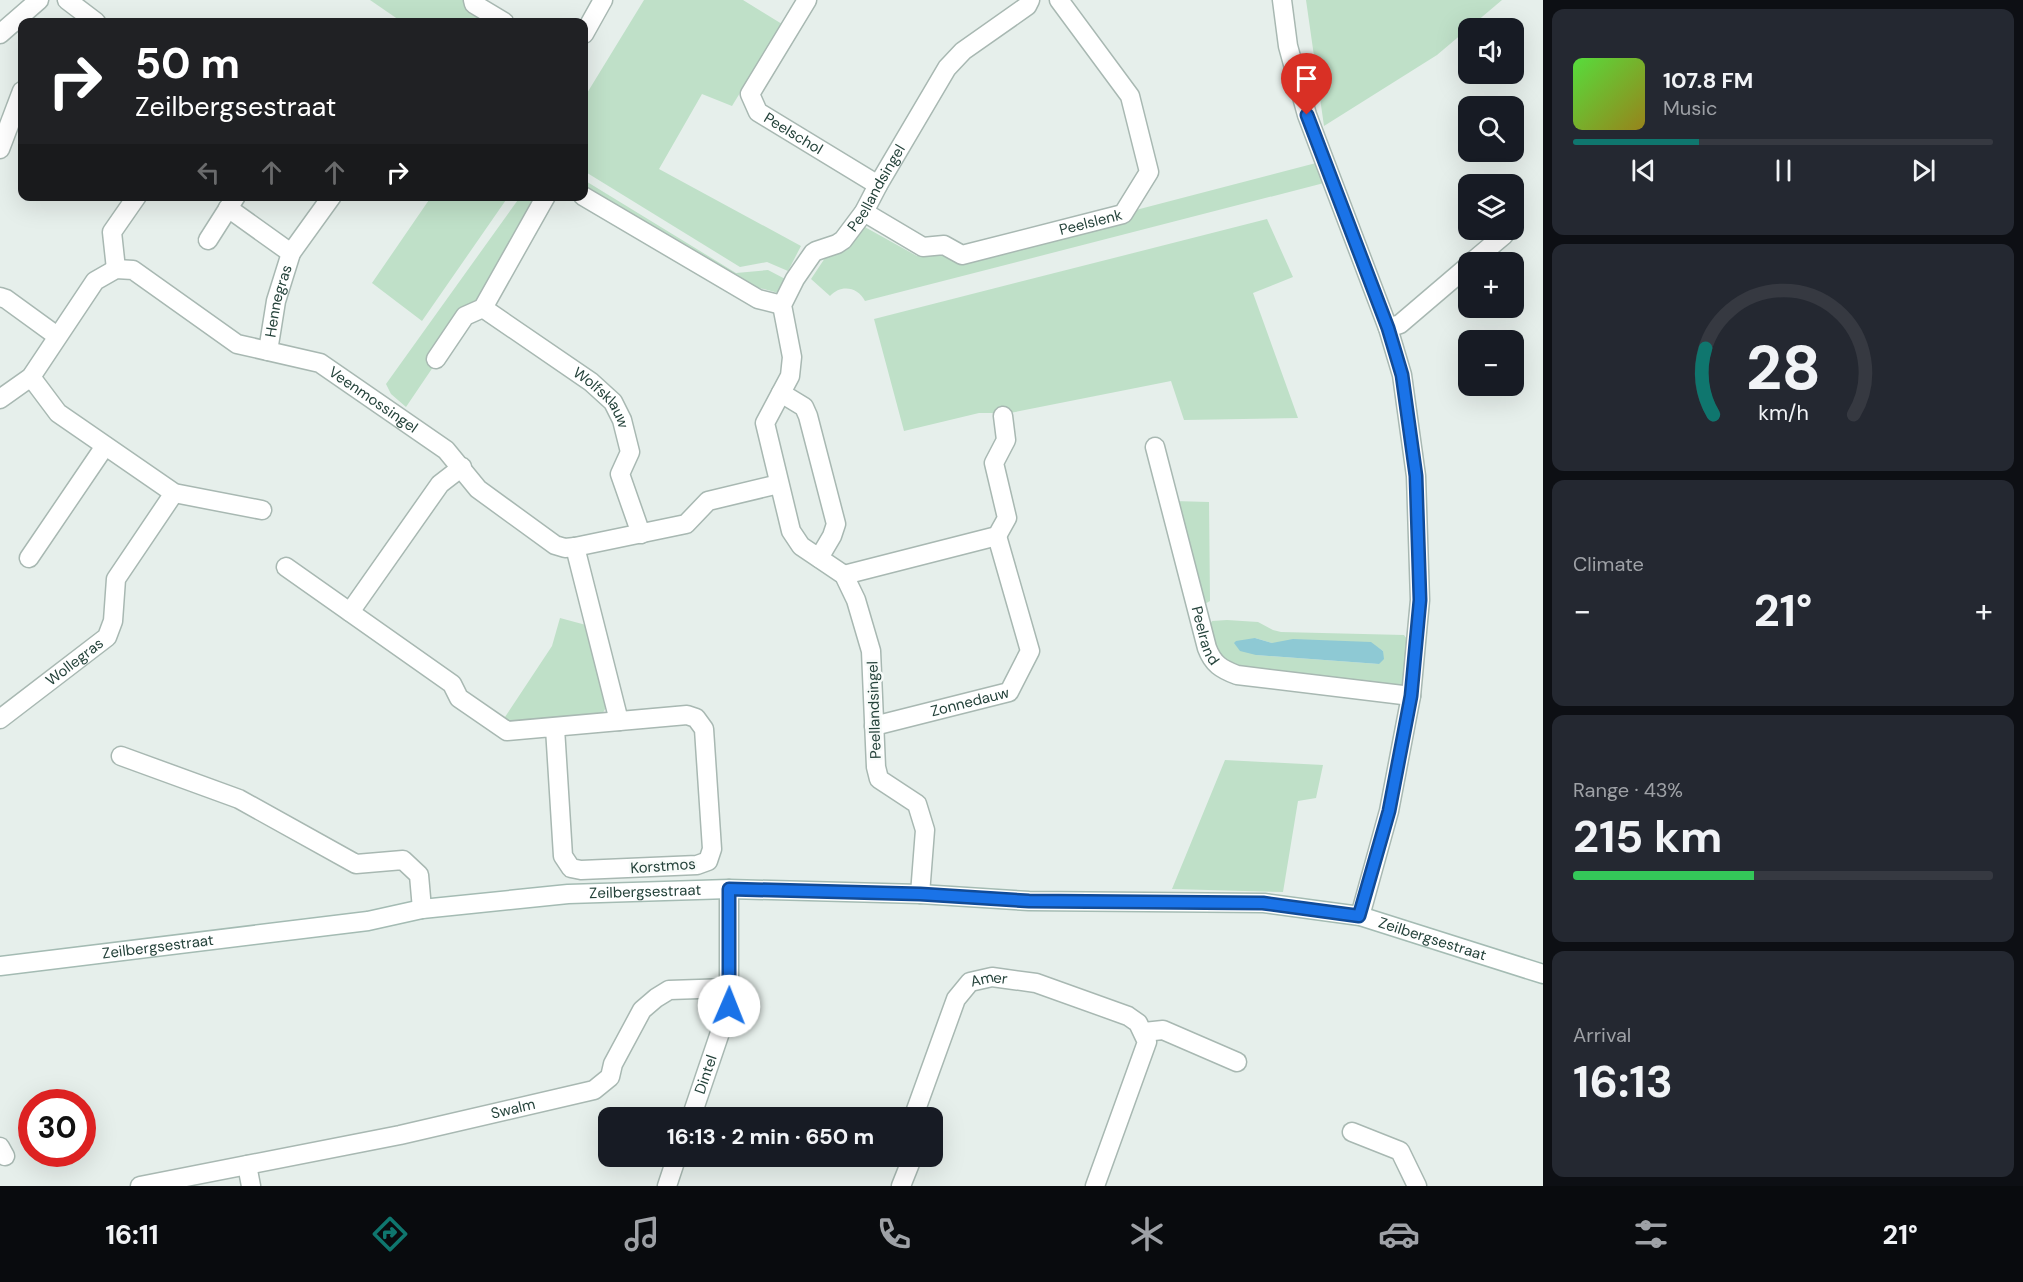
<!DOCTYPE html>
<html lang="en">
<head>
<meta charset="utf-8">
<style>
  :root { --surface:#171b24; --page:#242831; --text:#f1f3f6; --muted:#9ea1a6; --line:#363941; --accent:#0f766e }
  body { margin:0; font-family:"DM Sans",sans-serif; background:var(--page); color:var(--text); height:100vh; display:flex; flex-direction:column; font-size:22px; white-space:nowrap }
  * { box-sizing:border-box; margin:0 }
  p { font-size:20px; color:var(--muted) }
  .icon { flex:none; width:33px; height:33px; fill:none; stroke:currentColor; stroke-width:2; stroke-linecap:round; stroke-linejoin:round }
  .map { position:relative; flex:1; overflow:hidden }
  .sheet { display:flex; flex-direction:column; gap:9px; padding:9px; background:#0d0f14; width:480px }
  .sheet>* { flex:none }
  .hud { position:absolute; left:18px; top:18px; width:570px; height:183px; border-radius:12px; box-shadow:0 6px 24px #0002; background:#202124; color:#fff; overflow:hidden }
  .tools { position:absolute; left:1458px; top:18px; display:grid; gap:12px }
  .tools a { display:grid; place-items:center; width:66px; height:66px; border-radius:12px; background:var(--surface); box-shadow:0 6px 24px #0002; font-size:30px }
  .speed { position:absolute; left:18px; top:1089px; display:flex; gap:12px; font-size:30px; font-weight:700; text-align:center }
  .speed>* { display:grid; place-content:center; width:78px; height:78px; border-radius:50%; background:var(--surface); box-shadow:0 6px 24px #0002; line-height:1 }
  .speed .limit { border:9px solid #d22; background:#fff; color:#111 }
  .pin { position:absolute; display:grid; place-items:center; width:51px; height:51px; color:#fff; margin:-62px -26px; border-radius:50% 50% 50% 0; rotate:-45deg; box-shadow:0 0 6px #0007 }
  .pin .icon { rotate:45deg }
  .me { position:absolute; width:66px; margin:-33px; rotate:1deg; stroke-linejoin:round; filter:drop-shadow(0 0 4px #0008) }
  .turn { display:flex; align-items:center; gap:21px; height:126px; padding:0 18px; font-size:27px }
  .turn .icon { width:78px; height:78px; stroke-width:2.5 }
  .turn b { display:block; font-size:42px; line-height:51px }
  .lanes { display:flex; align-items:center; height:57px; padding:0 18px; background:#0003; justify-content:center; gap:30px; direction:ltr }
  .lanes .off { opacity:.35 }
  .big { font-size:45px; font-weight:700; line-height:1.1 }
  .sheet .card { flex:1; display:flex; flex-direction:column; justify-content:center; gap:9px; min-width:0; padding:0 21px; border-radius:12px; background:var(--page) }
  .sheet .dial { align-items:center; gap:0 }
  .dial svg { height:156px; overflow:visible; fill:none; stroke:var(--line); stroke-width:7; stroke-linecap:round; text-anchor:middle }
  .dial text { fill:var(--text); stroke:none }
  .song { display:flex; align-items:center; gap:18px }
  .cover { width:72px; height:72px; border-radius:9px; background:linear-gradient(135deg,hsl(110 70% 55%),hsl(50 70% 35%)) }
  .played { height:6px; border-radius:3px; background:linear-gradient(90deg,var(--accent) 30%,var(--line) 30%) }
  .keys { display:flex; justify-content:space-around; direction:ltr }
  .heat { display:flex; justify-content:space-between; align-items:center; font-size:33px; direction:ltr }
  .charge { height:9px; border-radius:4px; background:linear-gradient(90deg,#34c759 43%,var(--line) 0) }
  .trip { position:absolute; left:598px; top:1107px; width:345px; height:60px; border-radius:12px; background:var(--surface); box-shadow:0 6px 24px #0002; font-weight:700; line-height:60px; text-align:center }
  .tabs { display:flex; height:96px; justify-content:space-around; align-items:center; background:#090b0e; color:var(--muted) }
  .tabs .icon { width:42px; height:42px }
  .tabs .active { color:var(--accent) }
  .tabs b { font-size:27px; color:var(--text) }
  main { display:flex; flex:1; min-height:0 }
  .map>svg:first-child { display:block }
</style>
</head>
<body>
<main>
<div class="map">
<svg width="1543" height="1186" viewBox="0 0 1543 1186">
  <rect width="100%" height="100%" fill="#e6efeb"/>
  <path fill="#bfe0c8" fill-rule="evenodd" d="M 370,0 L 467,0 L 495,22 L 402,22 Z
    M 644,0 L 743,0 L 782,24 L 732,106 L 702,94 L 659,169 L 801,246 L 788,271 L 767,262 L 740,267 L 584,171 L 584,98 Z
    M 1306,0 L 1502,0 L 1437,55 L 1324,126 Z
    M 1316,163 L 1324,183 L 865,301 C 858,287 841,284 830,296 L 811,279 L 827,255 L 847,250 L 863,226 L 917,256 L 935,250 L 959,262 L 1132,211 Z
    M 584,180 L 736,273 L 768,270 L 789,281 L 782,294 L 745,284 L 584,190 Z
    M 431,197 L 508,197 L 422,321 L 372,283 Z
    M 520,197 L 538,197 L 475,305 L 406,407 L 391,394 L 386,384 Z
    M 1267,219 L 1293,277 L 1253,293 L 1298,418 L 1184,420 L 1171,381 L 1010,413 L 979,413 L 904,431 L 874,319 Z
    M 1174,501 L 1209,502 L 1210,601 L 1203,605 Z
    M 560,618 L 586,625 L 607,706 L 599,719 L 508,724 L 505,717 L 552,646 Z
    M 1227,620 L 1258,622 L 1273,630 L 1281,632 L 1404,635 L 1409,642 L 1406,683 L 1393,690 L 1229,665 L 1216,655 L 1207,630 L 1212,621 ZM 1255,638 L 1272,643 L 1377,647 L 1383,651 L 1379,664 L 1256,655 Z
    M 1225,760 L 1323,765 L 1316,798 L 1298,801 L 1283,892 L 1172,889 Z"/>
  <path fill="#8ec9d4" d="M 1255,638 L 1272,643 L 1293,639 L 1371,642 L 1383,651 L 1384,659 L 1379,664 L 1256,655 L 1240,651 L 1234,643 L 1236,641 Z"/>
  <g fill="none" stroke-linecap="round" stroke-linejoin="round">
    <defs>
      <g id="street">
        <path d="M 67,0 L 96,22"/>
        <path d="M 473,0 L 474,4 L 504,22"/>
        <path id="s1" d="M 807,0 L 750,94 L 758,112 L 878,185"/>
        <path d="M 1282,0 L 1288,46 L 1307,115 L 1388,328 L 1402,375 L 1416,476 L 1420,600 L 1411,696 L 1389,811 L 1360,916"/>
        <path d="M 0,34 L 39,0"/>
        <path d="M 584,34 L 603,0"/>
        <path d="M 0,149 L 22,91"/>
        <path d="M 583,196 L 758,299 L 782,305"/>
        <path d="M 228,208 L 291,253"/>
        <path id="s2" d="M 864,212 L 923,247 L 944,245 L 962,255 L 1123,214 L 1149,172 L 1130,96 L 1059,0"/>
        <path d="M 208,240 L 236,196"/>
        <path d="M 1472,262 L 1504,235"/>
        <path d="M 116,269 L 112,232 L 137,196"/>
        <path d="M 0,297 L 6,299 L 57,336"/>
        <path id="s3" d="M 483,308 L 591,382 L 613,402 L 622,420 L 630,452 L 620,474 L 641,534"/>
        <path d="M 1388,328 L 1400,324 L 1468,266"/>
        <path id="s4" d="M 268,351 L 276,301 L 291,253 L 332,196"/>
        <path d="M 436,359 L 465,316 L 483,308 L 546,196"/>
        <path d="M 31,377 L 58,413 L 174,493 L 262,510"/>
        <path d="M 781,393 L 804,407 L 808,416 L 836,524 L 832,536 L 819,558"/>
        <path id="s5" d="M 0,399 L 31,377 L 95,281 L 116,269 L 133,270 L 237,344 L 320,363 L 446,450 L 478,489 L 555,545 L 565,548 L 575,547 L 686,524 L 708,501 L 779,484"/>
        <path id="s6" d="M 1155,447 L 1207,648 C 1213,664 1221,669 1237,675 L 1411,696"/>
        <path d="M 575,547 L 619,721"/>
        <path d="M 29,558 L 105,446"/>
        <path d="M 286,567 L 452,684 L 459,698 L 507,731 L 687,715 L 696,718 L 704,729 L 712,849 L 708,861 L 697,865 L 581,870 L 571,868 L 563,856 L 555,728"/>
        <path d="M 844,575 L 997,536 L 1007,518 L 994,463 L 1006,440 L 1003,416"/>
        <path d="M 350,612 L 440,484 L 462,467"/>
        <path id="s7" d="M 0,719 L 107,637 L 113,621 L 116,579 L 174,493"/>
        <path id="s8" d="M 874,726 L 1009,692 L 1030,651 L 997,536"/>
        <path d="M 121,756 L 239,799 L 356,864 L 403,860 L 419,875 L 422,909"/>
        <path id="s9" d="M 920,894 L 925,830 L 917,804 L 879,779 L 876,767 L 871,651 L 856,600 L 844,575 L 801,546 L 791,531 L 765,423 L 790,376 L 792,357 L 782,305 L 795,279 L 813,253 L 816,251 L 837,244 L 843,240 L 864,212 L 878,185 L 947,68 L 963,51 L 1027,6 L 1030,0"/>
        <path d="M 1144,1032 L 1163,1030 L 1237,1062"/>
        <path id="s10" d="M 691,1118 L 729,1006 L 729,889"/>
        <path id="s11" d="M 913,1118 L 956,999 L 970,982 L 992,977 L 1036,983 L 1128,1016 L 1138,1023 L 1147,1042 L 1095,1186"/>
        <path d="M 1352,1132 L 1400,1151 L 1417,1186"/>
        <path d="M 0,1147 L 5,1156"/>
        <path d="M 247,1165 L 251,1186"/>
        <path id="s12" d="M 140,1186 L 400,1135 L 594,1090 L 610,1077 L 613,1064 L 642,1010 L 656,998 L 669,990 L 729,988"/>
        <path d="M 667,1186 L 677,1156"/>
        <path d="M 901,1186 L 913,1156"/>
      </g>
      <g id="secondary">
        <path id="s13" d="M 0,966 L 368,921 L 422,909 L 568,894 L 729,889 L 920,894 L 1029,901 L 1264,903 L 1360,916 L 1543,974"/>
      </g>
    </defs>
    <use href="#street" stroke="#a8b8b2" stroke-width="21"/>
    <use href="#secondary" stroke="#a4bbb3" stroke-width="21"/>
    <use href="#street" stroke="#fff" stroke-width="18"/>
    <use href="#secondary" stroke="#fff" stroke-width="18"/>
  </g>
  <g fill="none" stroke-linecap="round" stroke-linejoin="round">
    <defs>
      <path id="route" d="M 729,1006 L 729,889 L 920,894 L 1029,901 L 1263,903 L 1359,916 L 1389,811 L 1411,696 L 1420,600 L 1416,476 L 1402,375 L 1388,328 L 1307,115"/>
    </defs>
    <use href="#route" stroke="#114b97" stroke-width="15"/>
    <use href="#route" stroke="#1a73e8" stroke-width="10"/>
  </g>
  <g text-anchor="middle" stroke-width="5" stroke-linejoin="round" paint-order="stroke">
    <g font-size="15" fill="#24423a" stroke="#f7fbf9">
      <text dy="5" stroke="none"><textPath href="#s1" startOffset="171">Peelschol</textPath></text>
      <text dy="5" stroke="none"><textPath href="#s9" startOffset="808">Peellandsingel</textPath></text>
      <text dy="5" stroke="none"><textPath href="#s2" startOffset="243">Peelslenk</textPath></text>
      <text dy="5" stroke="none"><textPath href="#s4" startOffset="51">Hennegras</textPath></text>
      <text dy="5" stroke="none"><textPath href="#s5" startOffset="472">Veenmossingel</textPath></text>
      <text dy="5" stroke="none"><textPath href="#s3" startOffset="150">Wolfsklauw</textPath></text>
      <text dy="5" stroke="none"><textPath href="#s6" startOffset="195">Peelrand</textPath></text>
      <text dy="5" stroke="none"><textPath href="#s7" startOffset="94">Wollegras</textPath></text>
      <text dy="5" stroke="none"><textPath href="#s8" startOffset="99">Zonnedauw</textPath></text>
      <text transform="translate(874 710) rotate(-92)" y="5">Peellandsingel</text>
      <text transform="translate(663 866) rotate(-4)" y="5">Korstmos</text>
      <text dy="5" stroke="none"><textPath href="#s13" startOffset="650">Zeilbergsestraat</textPath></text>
      <text dy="5" stroke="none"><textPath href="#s13" startOffset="1442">Zeilbergsestraat</textPath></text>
      <text dy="5" stroke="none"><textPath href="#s13" startOffset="159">Zeilbergsestraat</textPath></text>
      <text dy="5" stroke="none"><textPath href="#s11" startOffset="168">Amer</textPath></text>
      <text dy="5" stroke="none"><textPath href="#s10" startOffset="46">Dintel</textPath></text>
      <text dy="5" stroke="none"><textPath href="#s12" startOffset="381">Swalm</textPath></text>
    </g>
  </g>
</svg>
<div class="tools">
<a><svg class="icon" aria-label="sound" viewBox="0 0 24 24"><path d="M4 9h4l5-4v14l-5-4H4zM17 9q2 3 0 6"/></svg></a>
<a><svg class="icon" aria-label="search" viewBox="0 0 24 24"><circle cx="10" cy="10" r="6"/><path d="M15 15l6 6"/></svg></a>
<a><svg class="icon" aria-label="layers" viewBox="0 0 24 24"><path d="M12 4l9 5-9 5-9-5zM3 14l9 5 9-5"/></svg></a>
<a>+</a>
<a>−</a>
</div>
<div class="speed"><div class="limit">30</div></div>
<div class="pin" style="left:1307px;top:115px;background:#d93025"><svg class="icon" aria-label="arrive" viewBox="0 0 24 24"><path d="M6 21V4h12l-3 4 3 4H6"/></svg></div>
<svg class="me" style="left:729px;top:1006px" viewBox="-20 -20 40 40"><circle r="19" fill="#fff"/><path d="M0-13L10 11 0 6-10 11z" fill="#1a73e8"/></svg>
<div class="trip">16:13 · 2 min · 650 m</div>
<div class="hud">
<div class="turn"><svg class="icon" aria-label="right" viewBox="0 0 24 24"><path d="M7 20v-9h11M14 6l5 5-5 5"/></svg><div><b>50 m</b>Zeilbergsestraat</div></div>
<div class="lanes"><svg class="icon off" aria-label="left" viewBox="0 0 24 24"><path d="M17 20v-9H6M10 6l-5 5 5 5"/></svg><svg class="icon off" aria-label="ahead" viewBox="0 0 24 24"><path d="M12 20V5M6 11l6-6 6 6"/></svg><svg class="icon off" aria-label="ahead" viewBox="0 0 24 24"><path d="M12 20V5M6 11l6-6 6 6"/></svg><svg class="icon" aria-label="right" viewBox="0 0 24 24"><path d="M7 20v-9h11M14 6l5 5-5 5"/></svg></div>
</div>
</div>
<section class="sheet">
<div class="card">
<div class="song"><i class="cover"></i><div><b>107.8 FM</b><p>Music</p></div></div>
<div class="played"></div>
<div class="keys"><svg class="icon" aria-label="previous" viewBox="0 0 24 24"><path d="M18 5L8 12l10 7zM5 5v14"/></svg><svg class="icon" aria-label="pause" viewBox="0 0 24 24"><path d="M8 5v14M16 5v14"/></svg><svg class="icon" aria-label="next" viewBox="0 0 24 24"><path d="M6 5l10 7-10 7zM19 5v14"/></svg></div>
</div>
<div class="card dial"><svg viewBox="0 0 100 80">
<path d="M14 69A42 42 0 1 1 86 69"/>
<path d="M14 69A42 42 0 0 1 10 35" stroke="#0f766e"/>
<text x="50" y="56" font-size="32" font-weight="700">28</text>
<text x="50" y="72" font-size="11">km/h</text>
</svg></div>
<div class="card"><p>Climate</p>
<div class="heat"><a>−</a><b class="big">21°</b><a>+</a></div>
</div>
<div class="card"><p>Range · 43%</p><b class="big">215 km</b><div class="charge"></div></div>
<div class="card"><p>Arrival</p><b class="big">16:13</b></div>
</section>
</main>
<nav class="tabs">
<b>16:11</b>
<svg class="icon active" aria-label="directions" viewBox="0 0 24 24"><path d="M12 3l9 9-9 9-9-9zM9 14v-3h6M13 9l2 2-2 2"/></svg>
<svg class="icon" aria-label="music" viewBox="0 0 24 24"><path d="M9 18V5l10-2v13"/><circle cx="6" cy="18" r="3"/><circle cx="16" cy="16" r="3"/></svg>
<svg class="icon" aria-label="phone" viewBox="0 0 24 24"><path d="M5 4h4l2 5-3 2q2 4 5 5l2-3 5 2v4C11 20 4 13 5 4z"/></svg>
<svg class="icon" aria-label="climate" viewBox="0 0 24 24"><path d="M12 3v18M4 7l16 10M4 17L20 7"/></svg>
<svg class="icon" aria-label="car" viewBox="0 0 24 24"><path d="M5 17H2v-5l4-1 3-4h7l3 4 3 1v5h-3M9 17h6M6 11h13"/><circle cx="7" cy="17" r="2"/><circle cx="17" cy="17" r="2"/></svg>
<svg class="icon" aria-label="filters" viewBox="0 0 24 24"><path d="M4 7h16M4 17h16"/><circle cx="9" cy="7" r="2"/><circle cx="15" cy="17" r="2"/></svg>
<b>21°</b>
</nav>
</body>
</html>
